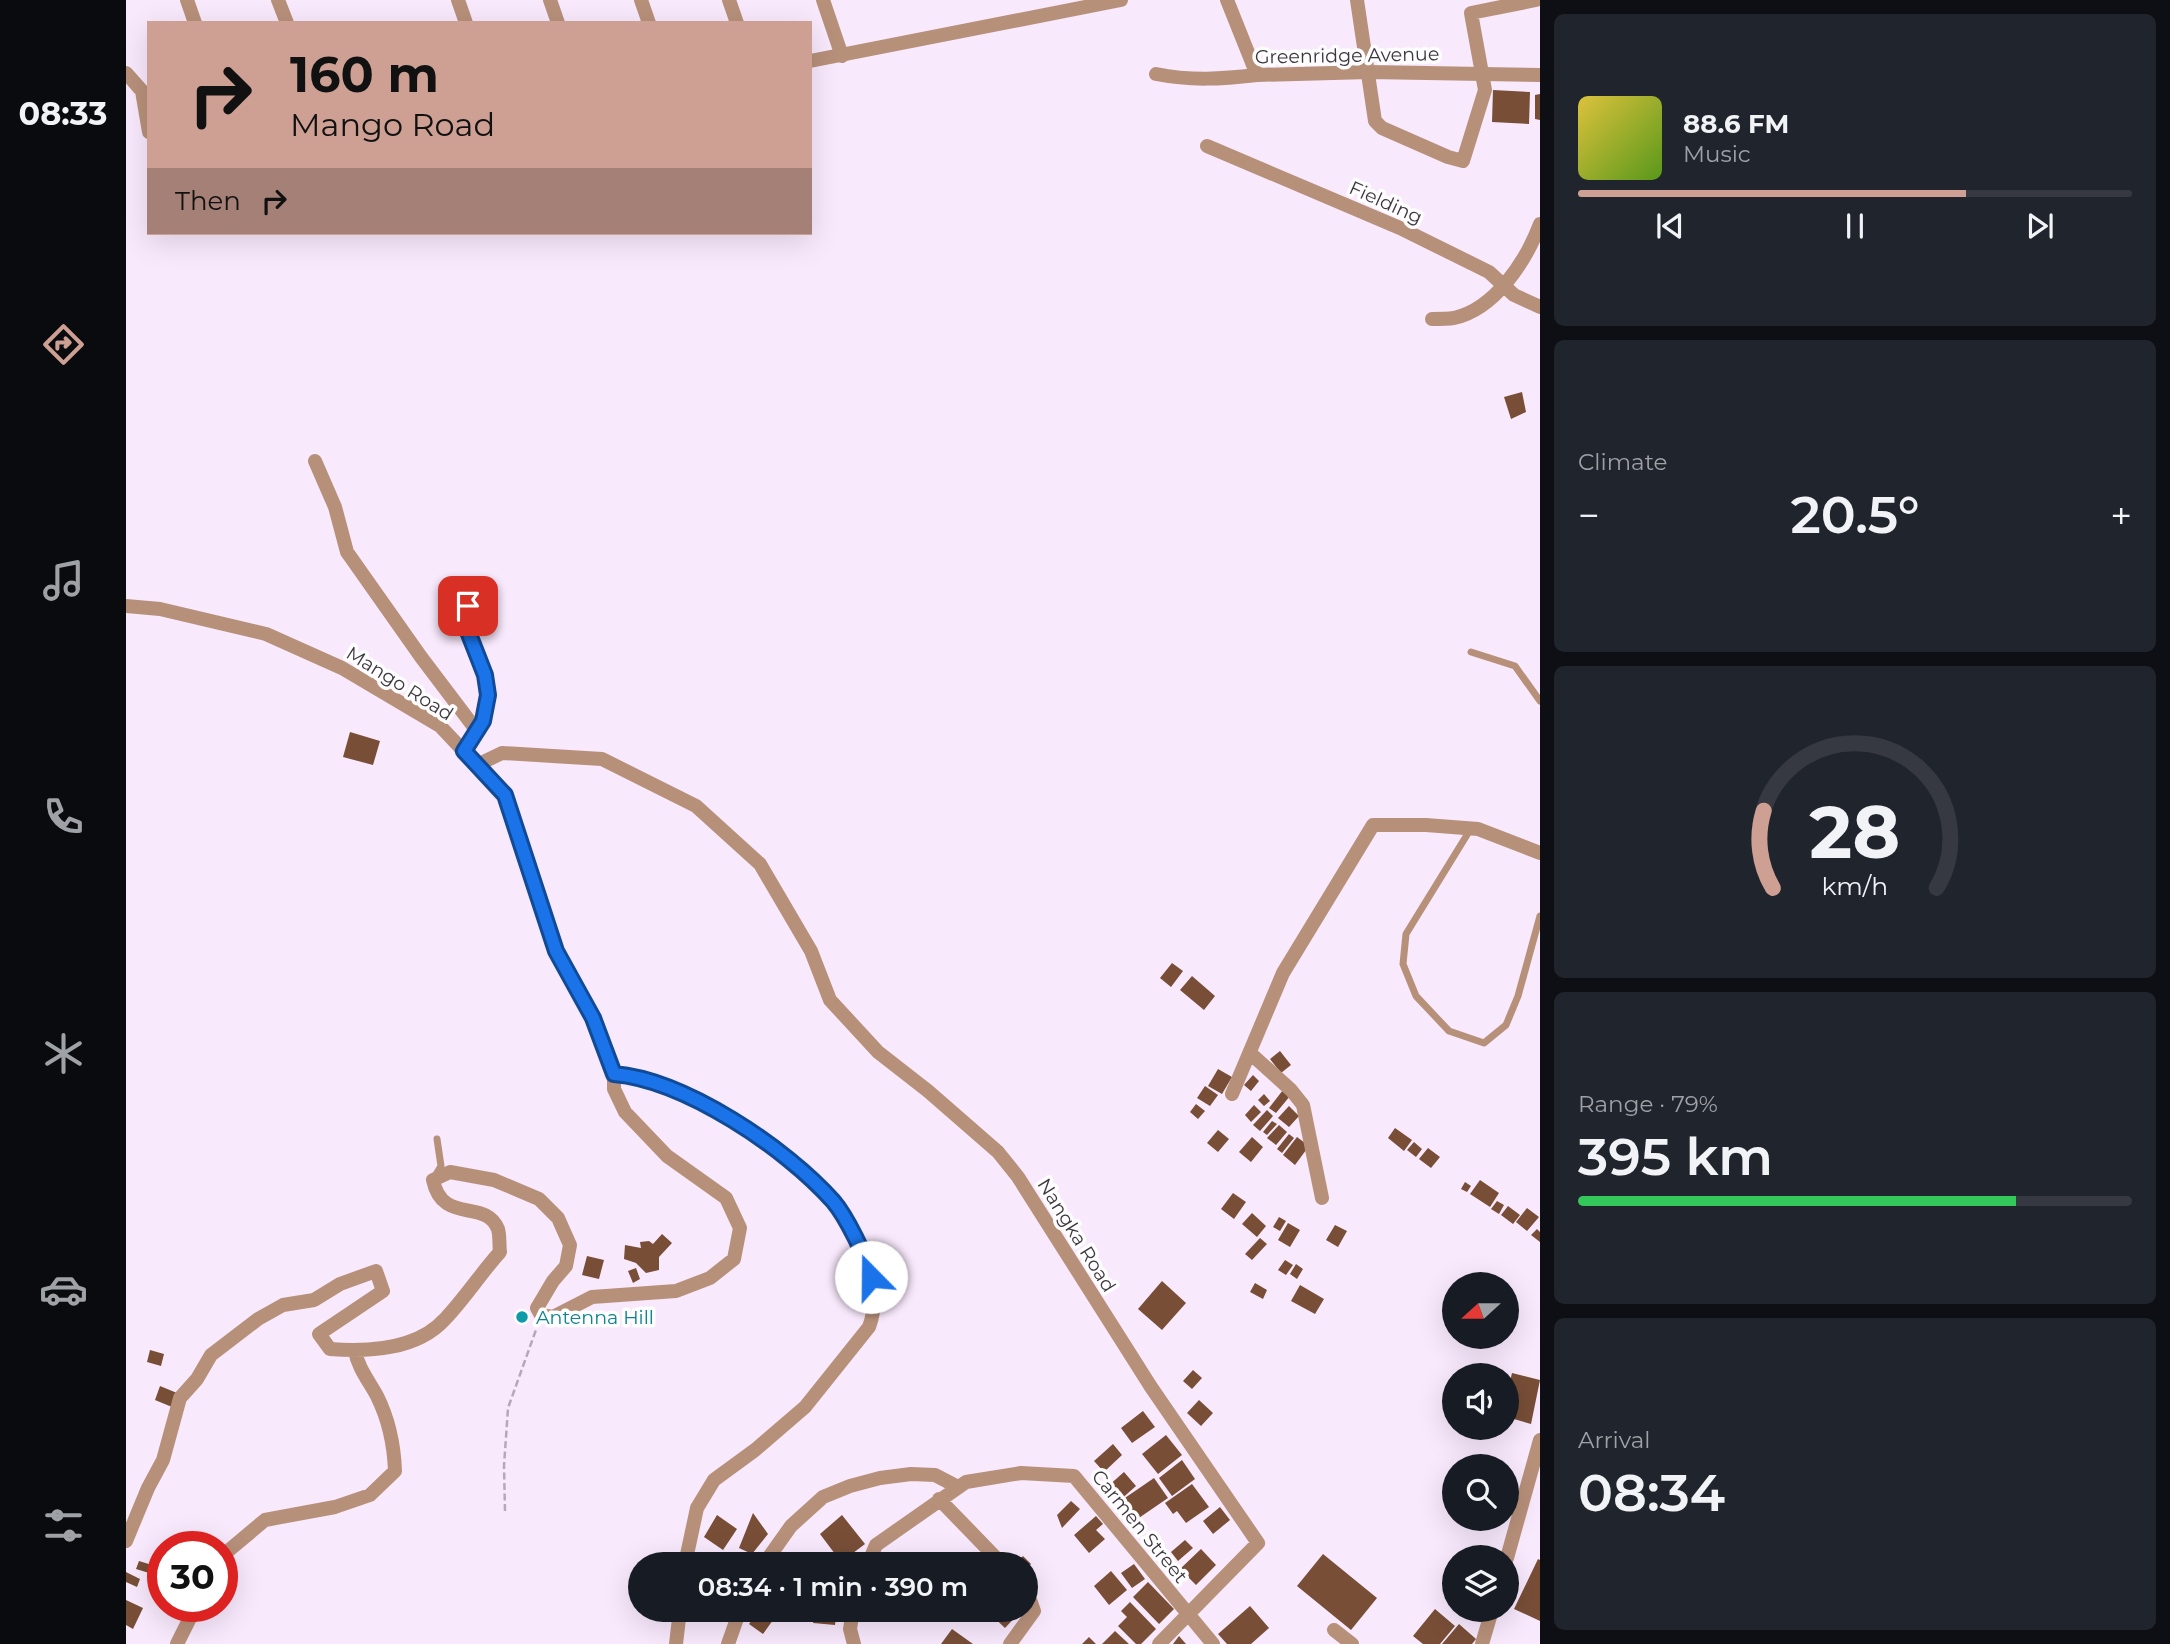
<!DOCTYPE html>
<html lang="en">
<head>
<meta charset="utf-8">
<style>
  :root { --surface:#171b24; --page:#20242c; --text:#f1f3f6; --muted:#9ea1a6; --line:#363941; --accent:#cea094 }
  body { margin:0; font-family:Montserrat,sans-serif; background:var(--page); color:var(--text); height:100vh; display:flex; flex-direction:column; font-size:26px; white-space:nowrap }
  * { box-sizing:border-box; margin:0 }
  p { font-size:23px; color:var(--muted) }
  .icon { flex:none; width:38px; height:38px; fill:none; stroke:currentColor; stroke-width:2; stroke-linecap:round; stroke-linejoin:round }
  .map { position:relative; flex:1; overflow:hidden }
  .drawer { display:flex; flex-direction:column; gap:14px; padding:14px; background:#0d0f14; width:630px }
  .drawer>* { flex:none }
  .guide { position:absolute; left:21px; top:21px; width:665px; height:214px; border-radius:0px; box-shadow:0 7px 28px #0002; background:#cea094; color:#111; overflow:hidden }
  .needle { width:46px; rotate:249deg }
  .buttons { position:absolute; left:1316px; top:1272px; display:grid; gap:14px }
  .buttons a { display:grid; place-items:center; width:77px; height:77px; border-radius:50%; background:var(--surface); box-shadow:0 7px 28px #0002; font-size:35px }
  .speed { position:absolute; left:21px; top:1531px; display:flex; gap:14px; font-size:35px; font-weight:700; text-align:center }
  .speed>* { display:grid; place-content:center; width:91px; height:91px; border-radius:50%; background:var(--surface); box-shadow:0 7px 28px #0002; line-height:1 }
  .speed .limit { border:10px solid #d22; background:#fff; color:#111 }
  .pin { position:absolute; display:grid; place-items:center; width:60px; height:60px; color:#fff; margin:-30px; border-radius:14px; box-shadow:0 4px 10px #0006 }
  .me { position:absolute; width:77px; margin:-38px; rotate:338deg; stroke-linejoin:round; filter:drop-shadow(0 0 5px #0008) }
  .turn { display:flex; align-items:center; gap:24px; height:147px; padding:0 28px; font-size:32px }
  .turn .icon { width:91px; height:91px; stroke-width:2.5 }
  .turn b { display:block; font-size:49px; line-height:60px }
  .then { display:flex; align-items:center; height:66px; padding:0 28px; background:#0003; gap:14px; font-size:26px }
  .big { font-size:52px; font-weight:600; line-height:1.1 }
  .drawer .widget { flex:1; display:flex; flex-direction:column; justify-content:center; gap:10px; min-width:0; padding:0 24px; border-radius:10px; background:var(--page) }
  .drawer .dial { align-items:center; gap:0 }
  .dial svg { height:182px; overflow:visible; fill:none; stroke:var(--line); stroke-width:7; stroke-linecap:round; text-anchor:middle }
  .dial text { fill:var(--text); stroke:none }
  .song { display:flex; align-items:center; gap:21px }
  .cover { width:84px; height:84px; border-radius:10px; background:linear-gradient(135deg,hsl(50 70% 55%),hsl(90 70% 35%)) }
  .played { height:7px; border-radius:4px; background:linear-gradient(90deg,var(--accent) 70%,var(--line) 70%) }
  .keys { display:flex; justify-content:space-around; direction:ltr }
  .heat { display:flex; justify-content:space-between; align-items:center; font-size:38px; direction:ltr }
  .charge { height:10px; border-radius:5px; background:linear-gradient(90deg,#34c759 79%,var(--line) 0) }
  .trip { position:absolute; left:502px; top:1552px; width:410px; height:70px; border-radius:35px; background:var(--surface); box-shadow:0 7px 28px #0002; font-weight:600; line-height:70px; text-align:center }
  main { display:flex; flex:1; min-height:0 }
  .menu { display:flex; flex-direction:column; width:126px; justify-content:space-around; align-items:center; background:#090b0e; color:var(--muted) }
  .menu .icon { width:49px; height:49px }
  .menu .on { color:var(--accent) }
  .menu b { font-size:32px; color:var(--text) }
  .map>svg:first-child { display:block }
</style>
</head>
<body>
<main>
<nav class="menu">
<b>08:33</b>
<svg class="icon on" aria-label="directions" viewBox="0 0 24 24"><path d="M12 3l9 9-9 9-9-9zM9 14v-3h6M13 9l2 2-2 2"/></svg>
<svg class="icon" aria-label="music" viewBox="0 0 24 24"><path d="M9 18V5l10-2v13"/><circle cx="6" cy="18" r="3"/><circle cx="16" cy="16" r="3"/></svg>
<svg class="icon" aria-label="phone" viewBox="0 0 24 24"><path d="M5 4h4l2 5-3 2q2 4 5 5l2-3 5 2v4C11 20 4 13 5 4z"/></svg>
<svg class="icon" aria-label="climate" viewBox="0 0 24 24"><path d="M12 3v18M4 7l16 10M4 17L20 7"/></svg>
<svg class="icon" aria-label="car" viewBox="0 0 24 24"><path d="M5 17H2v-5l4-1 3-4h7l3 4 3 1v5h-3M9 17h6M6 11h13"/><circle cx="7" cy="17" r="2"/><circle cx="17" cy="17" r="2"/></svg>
<svg class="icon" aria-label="filters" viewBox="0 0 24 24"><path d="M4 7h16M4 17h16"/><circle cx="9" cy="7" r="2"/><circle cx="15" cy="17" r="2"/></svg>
</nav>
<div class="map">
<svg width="1414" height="1644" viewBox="0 0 1414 1644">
  <rect width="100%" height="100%" fill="#f8e9fc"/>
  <path fill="#784e37" d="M 1367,90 L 1404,92 L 1403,124 L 1366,122 Z
    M 1414,94 L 1414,120 L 1409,119 L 1409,95 Z
    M 1396,392 L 1400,412 L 1385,419 L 1378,397 Z
    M 224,732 L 254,741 L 247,765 L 217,757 Z
    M 1046,963 L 1057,971 L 1045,987 L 1034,978 Z
    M 1066,976 L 1089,996 L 1078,1010 L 1054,990 Z
    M 1154,1051 L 1165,1065 L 1155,1073 L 1144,1059 Z
    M 1092,1069 L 1106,1077 L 1096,1094 L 1082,1086 Z
    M 1127,1075 L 1133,1081 L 1125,1091 L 1118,1085 Z
    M 1079,1086 L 1092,1095 L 1084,1106 L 1071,1098 Z
    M 1157,1090 L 1164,1096 L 1150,1113 L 1143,1108 Z
    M 1138,1094 L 1144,1101 L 1138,1106 L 1132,1100 Z
    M 1070,1104 L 1079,1111 L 1072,1119 L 1064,1112 Z
    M 1128,1105 L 1135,1112 L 1125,1122 L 1119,1115 Z
    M 1163,1106 L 1173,1116 L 1163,1127 L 1152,1118 Z
    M 1141,1110 L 1147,1116 L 1134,1131 L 1127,1125 Z
    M 1146,1121 L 1151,1124 L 1141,1135 L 1137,1132 Z
    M 1153,1125 L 1161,1132 L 1150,1145 L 1141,1138 Z
    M 1269,1128 L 1286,1140 L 1278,1151 L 1262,1138 Z
    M 1092,1130 L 1103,1139 L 1092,1152 L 1081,1143 Z
    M 1163,1134 L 1168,1138 L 1156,1153 L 1151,1149 Z
    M 1126,1137 L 1137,1147 L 1125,1162 L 1113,1152 Z
    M 1171,1137 L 1183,1146 L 1169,1165 L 1157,1155 Z
    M 1288,1142 L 1296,1149 L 1290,1157 L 1281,1150 Z
    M 1302,1148 L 1314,1157 L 1305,1168 L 1293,1159 Z
    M 1354,1180 L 1373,1193 L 1364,1207 L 1344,1194 Z
    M 1339,1182 L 1345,1186 L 1341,1192 L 1335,1189 Z
    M 1107,1193 L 1120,1202 L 1108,1219 L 1095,1209 Z
    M 1371,1201 L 1378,1205 L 1373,1214 L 1365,1209 Z
    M 1382,1206 L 1394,1215 L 1387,1224 L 1375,1215 Z
    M 1401,1208 L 1413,1217 L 1401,1231 L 1390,1222 Z
    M 1126,1213 L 1140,1226 L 1131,1237 L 1116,1224 Z
    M 1153,1217 L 1160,1221 L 1154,1231 L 1147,1227 Z
    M 1162,1223 L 1174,1230 L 1164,1247 L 1152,1240 Z
    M 1209,1225 L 1221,1231 L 1212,1247 L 1200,1240 Z
    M 1411,1229 L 1414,1232 L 1414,1242 L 1405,1235 Z
    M 536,1234 L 546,1243 L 533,1257 L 533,1270 L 520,1273 L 510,1263 L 498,1259 L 499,1245 L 515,1248 L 514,1242 L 523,1241 L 527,1244 Z
    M 1134,1238 L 1141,1244 L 1126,1260 L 1119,1254 Z
    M 461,1256 L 478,1260 L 473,1279 L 456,1275 Z
    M 1159,1260 L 1167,1265 L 1160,1275 L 1152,1270 Z
    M 1170,1264 L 1177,1269 L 1171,1279 L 1164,1274 Z
    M 510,1268 L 514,1279 L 507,1283 L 502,1271 Z
    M 1036,1281 L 1060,1303 L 1036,1330 L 1012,1309 Z
    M 1129,1283 L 1141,1290 L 1137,1299 L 1124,1292 Z
    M 1174,1285 L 1198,1299 L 1189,1314 L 1165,1301 Z
    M 24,1350 L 38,1354 L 35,1366 L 21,1362 Z
    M 1067,1370 L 1076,1378 L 1066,1389 L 1057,1381 Z
    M 1386,1373 L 1414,1380 L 1405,1424 L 1381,1417 L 1381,1394 Z
    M 34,1386 L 51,1393 L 46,1407 L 29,1400 Z
    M 1073,1400 L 1087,1413 L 1075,1426 L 1061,1413 Z
    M 1017,1411 L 1029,1427 L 1006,1443 L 995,1428 Z
    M 1040,1435 L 1056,1455 L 1032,1474 L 1016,1454 Z
    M 987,1444 L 996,1455 L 978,1472 L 968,1461 Z
    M 1056,1460 L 1069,1479 L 1046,1496 L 1033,1478 Z
    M 998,1472 L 1010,1486 L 993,1501 L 981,1487 Z
    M 1028,1478 L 1042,1498 L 1007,1522 L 993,1502 Z
    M 1066,1484 L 1083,1507 L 1060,1523 L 1051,1511 L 1047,1514 L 1039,1503 Z
    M 945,1501 L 954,1509 L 936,1528 L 931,1515 Z
    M 1094,1507 L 1104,1520 L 1087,1534 L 1077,1521 Z
    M 627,1513 L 642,1534 L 626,1554 L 613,1548 Z
    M 591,1515 L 611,1529 L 597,1550 L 578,1537 Z
    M 716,1515 L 739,1544 L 715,1562 L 694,1534 Z
    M 970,1516 L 977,1524 L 970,1530 L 979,1539 L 963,1553 L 948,1535 Z
    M 1059,1540 L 1067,1548 L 1052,1561 L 1045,1552 Z
    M 1075,1549 L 1090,1565 L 1070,1585 L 1054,1569 Z
    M 1197,1554 L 1251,1598 L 1225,1630 L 1171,1586 Z
    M 841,1556 L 848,1564 L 836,1564 L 834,1562 Z
    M 897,1556 L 905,1564 L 900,1570 L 900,1564 L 889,1564 Z
    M 1412,1559 L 1414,1560 L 1414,1621 L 1388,1609 Z
    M 13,1561 L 26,1565 L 23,1573 L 10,1569 Z
    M 1008,1564 L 1019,1579 L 1006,1588 L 995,1573 Z
    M 985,1571 L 1001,1590 L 983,1605 L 968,1586 Z
    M 0,1572 L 14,1579 L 11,1587 L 0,1582 Z
    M 1022,1582 L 1048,1609 L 1033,1624 L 1007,1597 Z
    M 0,1600 L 17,1608 L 7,1629 L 0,1625 Z
    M 1004,1602 L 1030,1629 L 1015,1644 L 1010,1644 L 992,1626 L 1001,1617 L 995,1611 Z
    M 1124,1606 L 1143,1628 L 1125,1644 L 1101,1644 L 1092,1634 Z
    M 1309,1609 L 1329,1626 L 1314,1644 L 1297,1644 L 1287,1636 Z
    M 633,1610 L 647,1620 L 637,1634 L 623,1624 Z
    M 689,1610 L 711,1610 L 709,1625 L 687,1623 Z
    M 860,1610 L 896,1610 L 879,1628 Z
    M 1333,1624 L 1350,1639 L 1346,1644 L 1316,1644 Z
    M 826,1629 L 847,1644 L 815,1644 Z
    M 989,1631 L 1003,1644 L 976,1644 Z
    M 1053,1636 L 1060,1644 L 1047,1644 Z
    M 963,1637 L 970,1644 L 956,1644 Z"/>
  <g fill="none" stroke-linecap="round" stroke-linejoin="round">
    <path stroke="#b5a9b9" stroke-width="2.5" stroke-dasharray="7 3.5" stroke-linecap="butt" d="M 379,1511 L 378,1466 L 382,1408 L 411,1327"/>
    <path stroke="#b7907a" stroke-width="7" d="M 1345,652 L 1389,666 L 1414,701
      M 1344,830 L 1280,934 L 1277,964 L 1290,996 L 1323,1031 L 1358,1043 L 1380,1025 L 1392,996 L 1414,916
      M 309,1176 L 315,1166 L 311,1139"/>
    <path stroke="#b7907a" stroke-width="14" d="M 61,0 L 69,23
      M 152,0 L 161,23
      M 424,0 L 432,23
      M 515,0 L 523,23
      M 603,0 L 611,23
      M 697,0 L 716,56
      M 1231,0 L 1249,121 L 1256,128 L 1322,157 L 1337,161 L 1359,90 L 1345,13 L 1410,0
      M 0,73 L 16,91 L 23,132
      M 1030,74 C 1065,81 1096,79 1131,75
      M 1081,146 L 1274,228 L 1363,272 L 1388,295 L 1414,307
      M 1306,319 C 1313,319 1321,319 1328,318 C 1369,309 1400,261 1414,224
      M 189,461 L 209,507 L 221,552 L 295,657 L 351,731
      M 0,606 L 34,609 L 140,634 L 216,668 L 314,726 L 379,795 L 431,951 L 467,1019 L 488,1074
      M 338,751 L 357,721 L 362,695 L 359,675 L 341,629 L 342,606
      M 351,765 L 376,753 L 476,759 L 570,806 L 634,864 L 685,951 L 704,1000 L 752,1052 L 802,1091 L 872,1152 L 892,1177 L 1025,1387 L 1132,1543 L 1033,1644
      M 1124,1053 L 1165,1090 L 1177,1105 L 1196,1198
      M 1106,1094 L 1157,973 L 1247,825 L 1300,825 L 1352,829 L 1414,853
      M 813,1499 L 876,1564
      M 0,1541 L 22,1488 L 37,1460 L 54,1398 L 71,1379 L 85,1355 L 132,1319 L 157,1305 L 188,1300 L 214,1284 L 250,1271 L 257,1291 L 193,1334 L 204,1349 C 243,1352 291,1350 319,1319 C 339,1298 355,1273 374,1252 C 373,1245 374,1235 372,1229 C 360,1198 316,1225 307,1180 L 324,1172 L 368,1180 L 413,1199 L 432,1218 L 444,1245 L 440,1266 L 427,1281 L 411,1308 L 415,1315 L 427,1317 L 466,1297 L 550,1291 L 584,1278 L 608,1259 L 614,1228 L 600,1198 L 541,1156 L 499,1112 L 488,1089 L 488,1074 C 555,1079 639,1136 686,1182 C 694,1189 703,1196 709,1204 C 717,1215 723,1229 730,1241 C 745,1268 754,1298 743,1327 L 679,1407 L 629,1450 L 588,1480 L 571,1508 L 559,1564
      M 96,1556 L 139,1520 L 209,1507 L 244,1495 L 269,1471 C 268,1444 263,1420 251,1396 C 243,1381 232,1368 229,1351
      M 1381,1558 L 1414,1440
      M 638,1564 L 665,1526 L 697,1497 L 724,1486 L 754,1478 L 785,1474 L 809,1475 L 832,1487
      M 742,1564 L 750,1545 L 840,1482 L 895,1473 L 948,1476 L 1087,1644
      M 727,1610 L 724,1629 L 728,1644
      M 1208,1630 L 1226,1644
      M 51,1644 L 70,1606
      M 550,1644 L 554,1610
      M 602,1644 L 614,1610
      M 884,1644 L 908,1611 L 900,1588
      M 1356,1644 L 1366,1610"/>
    <path stroke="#b7907a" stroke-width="14" d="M 332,0 L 340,23
      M 1101,0 L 1131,75 L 1243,72 L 1414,75
      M 684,61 L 995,0"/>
  </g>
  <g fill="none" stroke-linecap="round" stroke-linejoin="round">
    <defs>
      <path id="route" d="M 342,606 L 341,629 L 359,675 L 362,695 L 357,721 L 338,751 L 379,795 L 430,951 L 467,1018 L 488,1074 C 559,1080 660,1148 707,1201 C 720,1216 741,1258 745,1277"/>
    </defs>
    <use href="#route" stroke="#114b97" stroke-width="18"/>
    <use href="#route" stroke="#1a73e8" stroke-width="12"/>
  </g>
  <circle fill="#0f9aa8" stroke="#fdfdfd" stroke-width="2.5" cx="396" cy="1317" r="7"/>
  <g text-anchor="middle" stroke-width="7" stroke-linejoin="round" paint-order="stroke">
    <g font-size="19" fill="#3c363e" stroke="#fdfdfd">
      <text transform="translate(1221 55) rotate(-1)" y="7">Greenridge Avenue</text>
      <text transform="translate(1260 202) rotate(24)" y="7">Fielding</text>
      <text transform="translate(274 683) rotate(32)" y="7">Mango Road</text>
      <text transform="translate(951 1235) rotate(58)" y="7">Nangka Road</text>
      <text transform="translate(1014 1526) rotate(51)" y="7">Carmen Street</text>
    </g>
    <g font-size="19" fill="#0d838f" stroke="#fdfdfd" text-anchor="start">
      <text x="410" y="1324">Antenna Hill</text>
    </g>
  </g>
</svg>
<div class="buttons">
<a><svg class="needle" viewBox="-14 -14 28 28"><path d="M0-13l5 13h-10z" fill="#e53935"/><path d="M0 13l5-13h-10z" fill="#9ea1a6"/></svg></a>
<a><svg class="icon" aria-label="sound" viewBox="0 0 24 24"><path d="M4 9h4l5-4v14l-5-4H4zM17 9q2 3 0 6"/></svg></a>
<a><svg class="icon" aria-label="search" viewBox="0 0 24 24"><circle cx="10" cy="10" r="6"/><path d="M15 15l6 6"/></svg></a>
<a><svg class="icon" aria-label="layers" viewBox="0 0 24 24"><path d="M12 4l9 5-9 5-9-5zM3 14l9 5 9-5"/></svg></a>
</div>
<div class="speed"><div class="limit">30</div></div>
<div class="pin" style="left:342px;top:606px;background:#d93025"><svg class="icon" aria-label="arrive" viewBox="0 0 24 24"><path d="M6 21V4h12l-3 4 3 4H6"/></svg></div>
<svg class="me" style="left:745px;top:1277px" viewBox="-20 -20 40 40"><circle r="19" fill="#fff"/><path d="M0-13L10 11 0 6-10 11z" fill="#1a73e8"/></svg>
<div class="trip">08:34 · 1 min · 390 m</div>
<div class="guide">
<div class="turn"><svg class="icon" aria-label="right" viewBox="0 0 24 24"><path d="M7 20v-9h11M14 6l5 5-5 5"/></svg><div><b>160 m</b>Mango Road</div></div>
<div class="then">Then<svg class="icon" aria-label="right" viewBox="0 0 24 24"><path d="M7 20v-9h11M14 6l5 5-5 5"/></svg></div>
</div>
</div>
<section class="drawer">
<div class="widget">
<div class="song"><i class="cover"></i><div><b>88.6 FM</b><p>Music</p></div></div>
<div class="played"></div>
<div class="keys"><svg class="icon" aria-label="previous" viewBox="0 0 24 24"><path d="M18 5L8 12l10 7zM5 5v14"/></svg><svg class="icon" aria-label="pause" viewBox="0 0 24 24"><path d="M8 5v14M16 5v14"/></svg><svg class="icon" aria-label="next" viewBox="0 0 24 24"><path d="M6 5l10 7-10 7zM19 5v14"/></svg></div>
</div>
<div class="widget"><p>Climate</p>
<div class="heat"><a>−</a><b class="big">20.5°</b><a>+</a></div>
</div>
<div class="widget dial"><svg viewBox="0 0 100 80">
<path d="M14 69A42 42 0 1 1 86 69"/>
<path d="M14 69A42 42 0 0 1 10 35" stroke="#cea094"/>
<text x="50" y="56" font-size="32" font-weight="700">28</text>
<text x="50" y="72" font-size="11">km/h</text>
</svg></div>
<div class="widget"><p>Range · 79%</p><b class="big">395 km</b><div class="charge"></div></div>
<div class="widget"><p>Arrival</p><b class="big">08:34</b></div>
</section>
</main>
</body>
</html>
